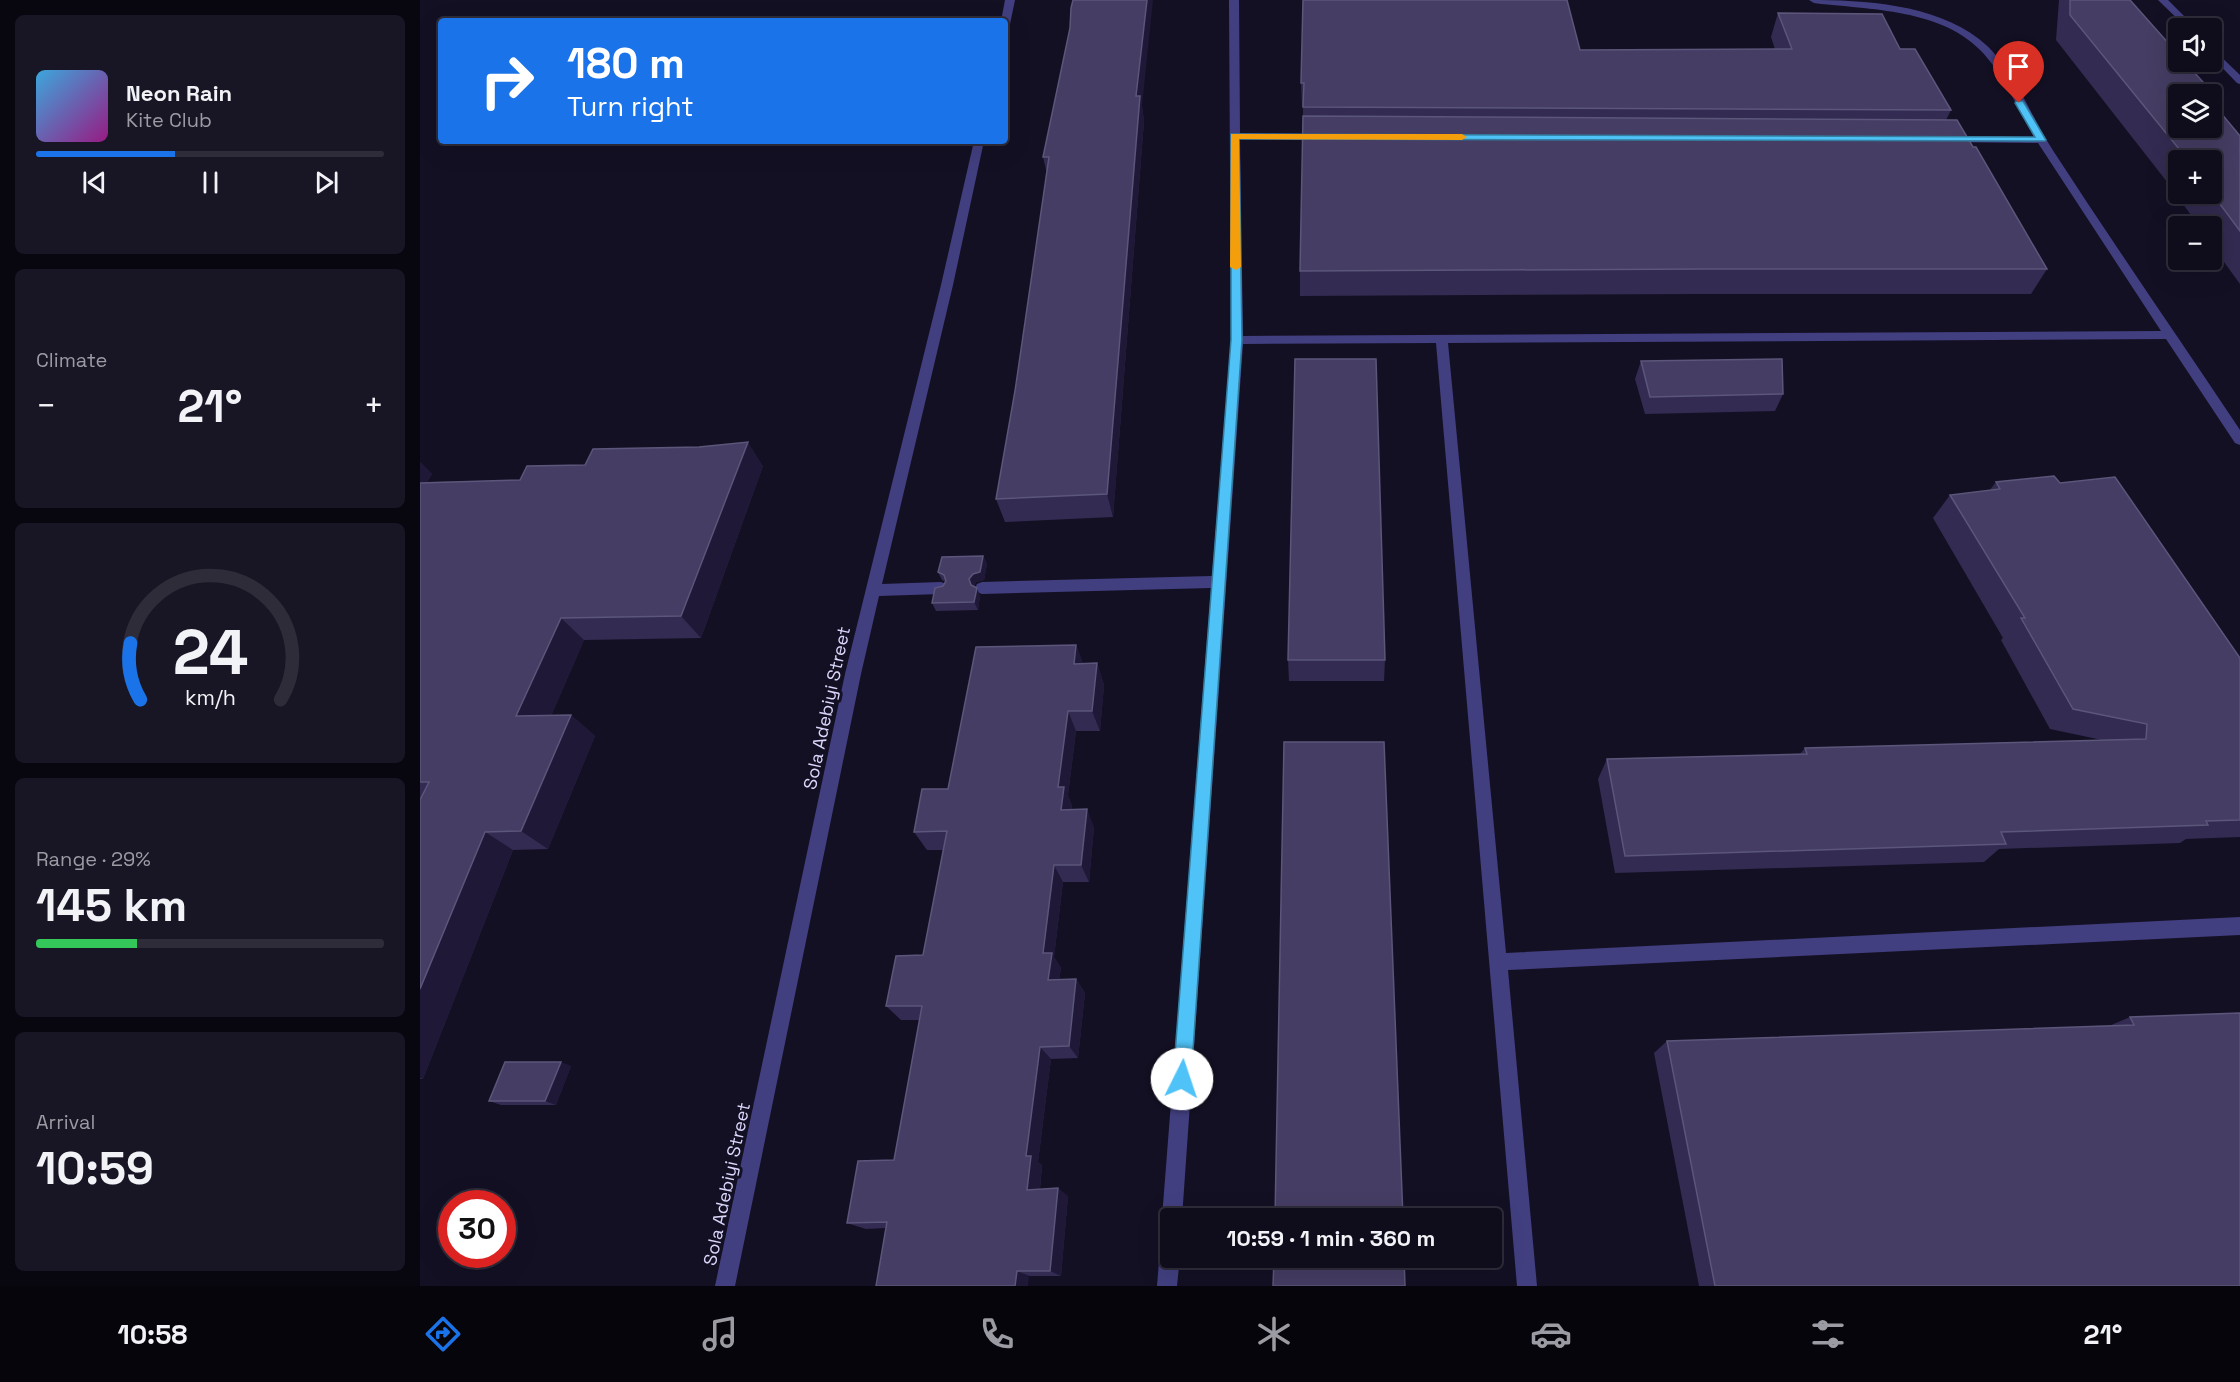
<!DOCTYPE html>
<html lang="en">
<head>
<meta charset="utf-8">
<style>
  :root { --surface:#0f0c1b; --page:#181524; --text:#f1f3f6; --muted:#9b9ba3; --line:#2f2c3a; --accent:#1a73e8 }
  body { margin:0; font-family:"Space Grotesk",sans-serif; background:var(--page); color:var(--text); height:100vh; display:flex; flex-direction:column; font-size:22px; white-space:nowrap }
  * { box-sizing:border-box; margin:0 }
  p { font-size:20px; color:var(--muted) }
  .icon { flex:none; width:33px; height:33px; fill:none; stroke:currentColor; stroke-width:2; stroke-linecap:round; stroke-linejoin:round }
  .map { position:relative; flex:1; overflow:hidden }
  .side { display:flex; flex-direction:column; gap:15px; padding:15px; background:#08070f; width:420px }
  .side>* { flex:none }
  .hud { position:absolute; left:18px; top:18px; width:570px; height:126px; border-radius:6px; box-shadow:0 6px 24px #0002,0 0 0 2px var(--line); background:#1a73e8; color:#fff; overflow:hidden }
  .tools { position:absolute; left:1748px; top:18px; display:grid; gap:12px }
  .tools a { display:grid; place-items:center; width:54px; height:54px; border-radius:6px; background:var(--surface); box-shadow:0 6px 24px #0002,0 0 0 2px var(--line); font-size:30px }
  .speed { position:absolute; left:18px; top:1190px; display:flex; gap:12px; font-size:30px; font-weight:700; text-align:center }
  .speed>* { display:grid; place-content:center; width:78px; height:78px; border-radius:50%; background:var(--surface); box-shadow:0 6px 24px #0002,0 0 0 2px var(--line); line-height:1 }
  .speed .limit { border:9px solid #d22; background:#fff; color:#111 }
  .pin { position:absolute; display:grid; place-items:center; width:51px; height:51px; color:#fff; margin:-62px -26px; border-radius:50% 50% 50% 0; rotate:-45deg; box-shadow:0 0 6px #0007 }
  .pin .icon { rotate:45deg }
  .me { position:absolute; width:66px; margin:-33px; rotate:4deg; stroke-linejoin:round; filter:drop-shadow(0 0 4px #0008) }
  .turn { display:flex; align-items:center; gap:21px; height:126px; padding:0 30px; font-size:27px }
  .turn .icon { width:78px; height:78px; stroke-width:2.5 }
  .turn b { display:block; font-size:42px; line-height:51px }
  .big { font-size:45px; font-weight:700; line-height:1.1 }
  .side .card { flex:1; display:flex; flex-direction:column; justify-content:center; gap:9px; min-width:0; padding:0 21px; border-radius:9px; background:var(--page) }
  .side .dial { align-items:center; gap:0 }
  .dial svg { height:156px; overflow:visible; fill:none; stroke:var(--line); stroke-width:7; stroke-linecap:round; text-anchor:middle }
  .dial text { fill:var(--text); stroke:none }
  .song { display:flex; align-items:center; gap:18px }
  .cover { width:72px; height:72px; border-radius:9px; background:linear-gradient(135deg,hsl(200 70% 55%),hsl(310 70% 35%)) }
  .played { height:6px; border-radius:3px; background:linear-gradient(90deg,var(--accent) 40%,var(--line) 40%) }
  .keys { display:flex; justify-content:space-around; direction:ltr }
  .heat { display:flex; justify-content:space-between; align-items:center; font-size:33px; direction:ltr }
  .charge { height:9px; border-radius:4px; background:linear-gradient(90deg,#34c759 29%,var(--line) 0) }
  .trip { position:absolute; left:740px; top:1208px; width:342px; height:60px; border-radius:6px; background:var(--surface); box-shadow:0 6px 24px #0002,0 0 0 2px var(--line); font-weight:700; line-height:60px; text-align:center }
  .menu { display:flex; height:96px; justify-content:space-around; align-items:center; background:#06050b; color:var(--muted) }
  .menu .icon { width:42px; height:42px }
  .menu .selected { color:var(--accent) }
  .menu b { font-size:27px; color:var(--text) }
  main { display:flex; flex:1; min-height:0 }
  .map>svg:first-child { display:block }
</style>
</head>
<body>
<main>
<section class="side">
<div class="card">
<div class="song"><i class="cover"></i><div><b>Neon Rain</b><p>Kite Club</p></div></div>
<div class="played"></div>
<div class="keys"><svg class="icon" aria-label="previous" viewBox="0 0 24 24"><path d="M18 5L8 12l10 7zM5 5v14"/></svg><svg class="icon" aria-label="pause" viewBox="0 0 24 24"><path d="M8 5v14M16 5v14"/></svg><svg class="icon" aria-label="next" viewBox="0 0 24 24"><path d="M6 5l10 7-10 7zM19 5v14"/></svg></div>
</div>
<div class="card"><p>Climate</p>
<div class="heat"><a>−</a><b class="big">21°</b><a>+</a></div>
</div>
<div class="card dial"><svg viewBox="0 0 100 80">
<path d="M14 69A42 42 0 1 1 86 69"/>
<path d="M14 69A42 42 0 0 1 9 40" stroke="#1a73e8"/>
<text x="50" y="56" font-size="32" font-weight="700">24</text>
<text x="50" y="72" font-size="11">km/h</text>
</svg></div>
<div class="card"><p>Range · 29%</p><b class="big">145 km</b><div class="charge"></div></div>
<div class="card"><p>Arrival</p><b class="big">10:59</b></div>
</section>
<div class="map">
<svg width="1820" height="1286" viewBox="0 0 1820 1286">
  <rect width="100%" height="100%" fill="#141024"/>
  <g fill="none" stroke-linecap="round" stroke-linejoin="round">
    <path fill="#423f80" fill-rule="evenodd" d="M 585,0 L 595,0 L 590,24 L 585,27 L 585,21 L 581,21 Z
      M 809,0 L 819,0 L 820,133 L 901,134 L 906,137 L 901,140 L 820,139 L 823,336 L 1741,331 L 1618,143 L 1528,142 L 1523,139 L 1528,136 L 1614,137 C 1598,109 1585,78 1564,54 C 1523,8 1449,10 1394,3 L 1389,0 C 1444,0 1514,4 1559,39 C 1594,66 1610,116 1634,152 C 1695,246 1758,337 1820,430 L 1820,445 L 1815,443 L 1746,339 L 1028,343 L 1086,953 L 1820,917 L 1820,935 L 1088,970 L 1117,1286 L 1097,1286 L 1016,343 L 823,344 L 762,1218 L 750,1218 L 750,1227 L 745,1225 L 742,1218 L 791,588 L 562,594 L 557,592 L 555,588 L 557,584 L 562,582 L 792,576 L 811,340 Z
      M 1738,0 L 1748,0 L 1776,28 L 1767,28 Z
      M 1791,47 L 1820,75 L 1820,84 L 1817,83 L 1791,56 Z
      M 554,141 L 564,141 L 533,285 L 462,584 L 521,582 L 526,584 L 528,588 L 526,592 L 521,594 L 459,596 L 441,674 L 315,1286 L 295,1286 L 425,674 L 521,285 Z
      M 750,1239 L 750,1257 L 760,1257 L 757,1286 L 737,1286 L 740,1249 L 743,1242 Z"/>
  </g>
  <path fill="#332b51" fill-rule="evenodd" d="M 1639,0 L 1710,0 L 1791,91 L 1788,94 L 1758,94 L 1820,136 L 1820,284 L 1791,244 L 1791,226 L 1779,226 L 1744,178 L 1636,40 ZM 1758,160 L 1791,160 L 1791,194 L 1758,194 Z
    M 1358,13 L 1480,49 L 1531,110 L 1526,120 L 1627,269 L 1611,294 L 1273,294 L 880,296 L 880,271 L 883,116 L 883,107 L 882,107 L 881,83 L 1160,50 L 1355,49 L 1351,37 Z
    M 650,28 L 722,106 L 724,121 L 693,517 L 585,522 L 576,499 L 595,391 L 627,174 L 623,157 Z
    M 1221,361 L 1363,394 L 1355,411 L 1225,414 L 1215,379 Z
    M 0,462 L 12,474 L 7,482 L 100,480 L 343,466 L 281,638 L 164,640 L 131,716 L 151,715 L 175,736 L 128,849 L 93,850 L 3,1079 L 0,1079 Z
    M 1576,482 L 1640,483 L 1820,658 L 1820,837 L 1766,839 L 1760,843 L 1579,849 L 1564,862 L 1195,873 L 1178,779 L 1187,759 L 1380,754 L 1385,748 L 1682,740 L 1630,729 L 1581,640 L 1583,638 L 1513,518 L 1530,495 L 1569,491 Z
    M 563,556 L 567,564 L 564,580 L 556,582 L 554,586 L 560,596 L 558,610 L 516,611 L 512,603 L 526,582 L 522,580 L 518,572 Z
    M 656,645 L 663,664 L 677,663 L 684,685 L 680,731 L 656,731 L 648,795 L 652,806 L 652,809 L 674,827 L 669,882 L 643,882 L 634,957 L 641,968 L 639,980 L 656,979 L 665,993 L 658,1058 L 631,1059 L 618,1162 L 622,1165 L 620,1189 L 648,1196 L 641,1276 L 609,1276 L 466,1228 L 446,1229 L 427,1223 L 474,1160 L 500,1020 L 481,1020 L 466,1006 L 503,955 L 523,850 L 507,850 L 494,832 L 528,789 Z
    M 868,660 L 965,660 L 964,681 L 869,681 Z
    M 1710,1017 L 1820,1286 L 1279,1286 L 1234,1053 L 1247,1041 L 1689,1026 Z
    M 151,1066 L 136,1105 L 81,1105 L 69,1101 Z"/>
  <path fill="#1f1837" d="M 727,0 L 733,0 L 722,106 L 724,121 L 693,517 L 687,494 L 716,96 Z
    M 328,442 L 343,466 L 281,638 L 261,616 Z
    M 0,462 L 12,474 L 0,495 Z
    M 563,556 L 567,564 L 564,580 L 556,582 L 553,587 L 555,593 L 549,579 Z
    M 557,588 L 560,596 L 558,610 L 554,602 Z
    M 141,618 L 164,640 L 122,737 L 96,716 Z
    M 656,645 L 664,666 L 654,664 Z
    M 677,663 L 684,685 L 680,731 L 672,711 Z
    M 648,711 L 656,731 L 648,795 L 652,806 L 649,828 L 641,810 L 638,787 Z
    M 151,715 L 175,736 L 128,849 L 101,831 Z
    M 667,809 L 674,827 L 669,882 L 661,865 Z
    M 65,832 L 93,850 L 3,1079 L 0,1078 L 0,989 Z
    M 634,865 L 643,882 L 634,957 L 641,968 L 637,994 L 628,980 L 623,953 Z
    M 656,979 L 665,993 L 658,1058 L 649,1046 Z
    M 620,1047 L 631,1059 L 618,1162 L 622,1165 L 619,1197 L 607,1190 L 606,1156 Z
    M 141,1062 L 151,1066 L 136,1105 L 125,1101 Z
    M 638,1188 L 648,1196 L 641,1276 L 630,1271 Z
    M 597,1271 L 609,1276 L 608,1286 L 595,1286 Z"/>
  <path fill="#453d63" stroke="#5c567b" stroke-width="1.5" d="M 653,0 L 727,0 L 716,96 L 720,96 L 687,494 L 576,499 L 595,391 L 629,157 L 623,157 L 650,28 L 651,8 Z
    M 883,0 L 1147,0 L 1160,50 L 1372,49 L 1358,13 L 1462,14 L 1480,49 L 1495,49 L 1531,110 L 883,107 L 884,83 L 881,83 Z
    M 1650,0 L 1710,0 L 1758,54 L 1758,62 L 1765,62 L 1791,91 L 1783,91 L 1786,94 L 1758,94 L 1758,128 L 1791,128 L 1791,101 L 1820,136 L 1820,231 L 1791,192 L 1791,160 L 1768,160 L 1650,15 Z
    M 883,116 L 1537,120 L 1553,147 L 1556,147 L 1627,269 L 1281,269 L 880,271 Z
    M 875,359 L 956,359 L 965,660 L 868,660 Z
    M 1362,359 L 1363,394 L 1230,397 L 1221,361 Z
    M 328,442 L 261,616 L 141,618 L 96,716 L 151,715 L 101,831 L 65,832 L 0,989 L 0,800 L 9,782 L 0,782 L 0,483 L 100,480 L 107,466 L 165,465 L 173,449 L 279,447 Z
    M 1634,476 L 1640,483 L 1695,477 L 1820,658 L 1820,820 L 1786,821 L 1788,825 L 1581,832 L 1586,844 L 1205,856 L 1187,759 L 1387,754 L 1385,748 L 1726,739 L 1727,724 L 1653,709 L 1601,618 L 1605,618 L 1530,495 L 1580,489 L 1576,482 Z
    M 563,556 L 560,572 L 553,574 L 549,579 L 551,585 L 557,588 L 554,602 L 512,603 L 515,588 L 523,586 L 526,581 L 524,575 L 518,572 L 522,557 Z
    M 656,645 L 654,664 L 677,663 L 672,711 L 648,711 L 638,787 L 644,787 L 641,810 L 667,809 L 661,865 L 634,865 L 623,953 L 632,953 L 628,980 L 656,979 L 649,1046 L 620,1047 L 606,1156 L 611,1156 L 607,1190 L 638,1188 L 630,1271 L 597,1271 L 595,1286 L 456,1286 L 467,1222 L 427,1223 L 438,1161 L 474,1160 L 502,1006 L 466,1006 L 476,956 L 503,955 L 527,831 L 494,832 L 502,789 L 528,789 L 556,647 Z
    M 864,742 L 964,742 L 983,1218 L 855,1218 Z
    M 1820,1013 L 1820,1286 L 1295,1286 L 1247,1041 L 1714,1025 L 1710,1017 Z
    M 85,1062 L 141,1062 L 125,1101 L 69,1101 Z
    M 854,1257 L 984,1257 L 985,1286 L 853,1286 Z"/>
  <path fill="#4fc3f7" stroke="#337fa1" stroke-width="1.5" d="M 1596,101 L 1603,101 L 1626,140 L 1625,141 L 819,139 L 822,340 L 771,1079 L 768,1085 L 762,1088 L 756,1085 L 753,1079 L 811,340 L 811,134 L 1615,137 L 1595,103 Z"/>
  <path fill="#f59e0b" d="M 811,134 L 1042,134 L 1047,137 L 1042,140 L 819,139 L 821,267 L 816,270 L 810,267 Z"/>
  <g text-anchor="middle" stroke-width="6" stroke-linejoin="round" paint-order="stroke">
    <g font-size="18" fill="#dbd7fc" stroke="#141024">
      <text transform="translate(407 708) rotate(-78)" y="6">Sola Adebiyi Street</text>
      <text transform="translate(307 1184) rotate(-78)" y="6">Sola Adebiyi Street</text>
    </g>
  </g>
</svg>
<div class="tools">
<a><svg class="icon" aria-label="sound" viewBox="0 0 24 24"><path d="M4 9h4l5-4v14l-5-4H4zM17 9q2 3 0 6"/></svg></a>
<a><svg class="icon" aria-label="layers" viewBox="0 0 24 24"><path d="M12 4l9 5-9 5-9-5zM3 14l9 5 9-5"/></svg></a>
<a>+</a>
<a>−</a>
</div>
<div class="speed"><div class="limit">30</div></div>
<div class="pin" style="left:1599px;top:103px;background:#d93025"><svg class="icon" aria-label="arrive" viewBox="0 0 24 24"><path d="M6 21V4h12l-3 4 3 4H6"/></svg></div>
<svg class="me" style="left:762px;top:1079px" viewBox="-20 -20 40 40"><circle r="19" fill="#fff"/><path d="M0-13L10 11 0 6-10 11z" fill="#4fc3f7"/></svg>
<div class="trip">10:59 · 1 min · 360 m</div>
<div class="hud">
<div class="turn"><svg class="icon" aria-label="right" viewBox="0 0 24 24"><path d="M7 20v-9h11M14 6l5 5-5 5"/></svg><div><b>180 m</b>Turn right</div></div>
</div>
</div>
</main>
<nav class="menu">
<b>10:58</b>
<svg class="icon selected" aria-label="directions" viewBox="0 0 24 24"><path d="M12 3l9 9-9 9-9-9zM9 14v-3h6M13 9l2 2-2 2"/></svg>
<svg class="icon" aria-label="music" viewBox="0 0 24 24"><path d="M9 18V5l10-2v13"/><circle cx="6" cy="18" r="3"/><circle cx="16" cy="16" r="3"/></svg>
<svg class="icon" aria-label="phone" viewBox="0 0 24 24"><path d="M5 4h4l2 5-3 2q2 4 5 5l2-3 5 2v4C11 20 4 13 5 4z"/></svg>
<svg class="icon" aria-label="climate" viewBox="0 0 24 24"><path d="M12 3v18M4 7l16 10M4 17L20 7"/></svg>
<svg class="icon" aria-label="car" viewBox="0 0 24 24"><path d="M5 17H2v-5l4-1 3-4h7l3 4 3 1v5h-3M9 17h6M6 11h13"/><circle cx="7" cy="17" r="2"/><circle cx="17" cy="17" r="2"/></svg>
<svg class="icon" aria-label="filters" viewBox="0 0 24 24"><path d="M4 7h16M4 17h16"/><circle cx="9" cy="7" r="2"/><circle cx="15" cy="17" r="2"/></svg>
<b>21°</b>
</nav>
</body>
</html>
